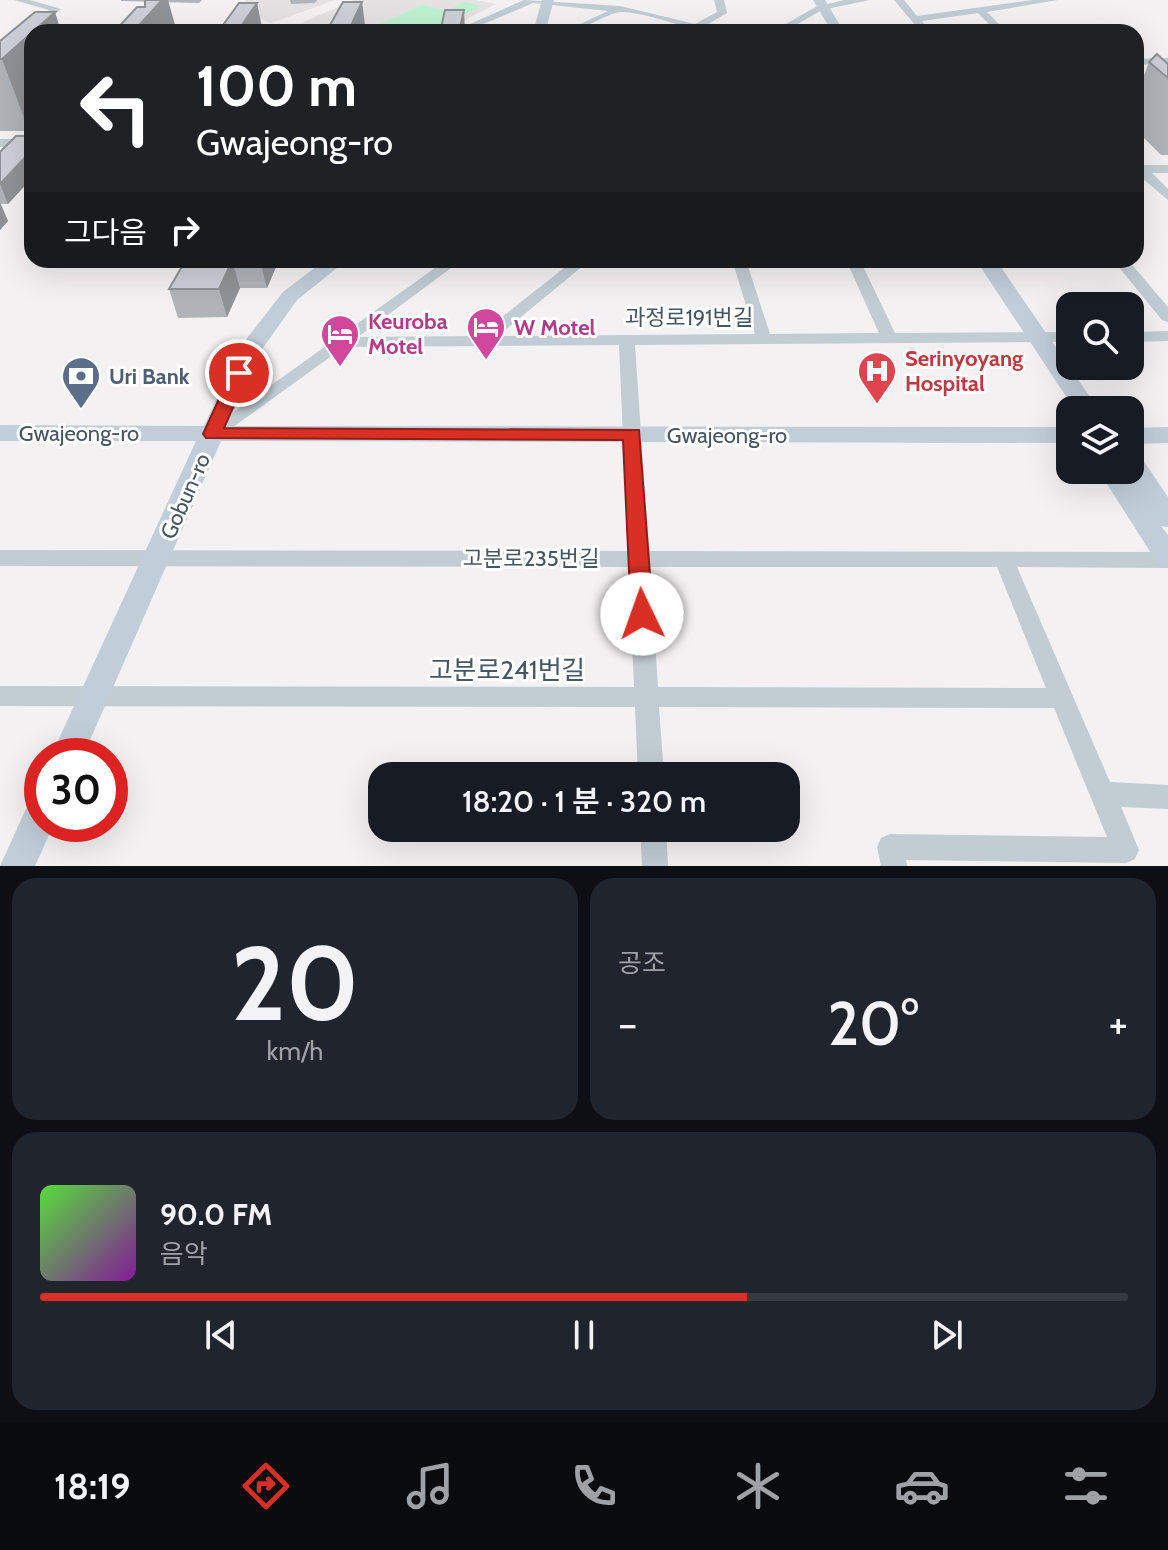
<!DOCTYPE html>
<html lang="ko">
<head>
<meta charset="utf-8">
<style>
  :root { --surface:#171b24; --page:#20242c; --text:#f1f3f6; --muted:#9ea1a6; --line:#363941; --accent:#d93025 }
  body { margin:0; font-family:Cabin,"Noto Sans KR",sans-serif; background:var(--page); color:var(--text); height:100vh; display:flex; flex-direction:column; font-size:30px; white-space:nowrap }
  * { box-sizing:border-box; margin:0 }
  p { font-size:26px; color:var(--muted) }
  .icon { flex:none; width:44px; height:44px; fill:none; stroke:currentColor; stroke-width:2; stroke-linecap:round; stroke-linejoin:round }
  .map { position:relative; height:866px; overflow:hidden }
  .sheet { display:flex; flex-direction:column; gap:12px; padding:12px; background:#0d0f14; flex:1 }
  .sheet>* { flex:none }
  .guide { position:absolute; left:24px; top:24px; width:1120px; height:244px; border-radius:24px; box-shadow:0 8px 32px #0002; background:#202124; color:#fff; overflow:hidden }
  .fabs { position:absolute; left:1056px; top:292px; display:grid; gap:16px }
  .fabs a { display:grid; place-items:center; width:88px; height:88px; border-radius:16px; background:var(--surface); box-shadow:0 8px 32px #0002; font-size:40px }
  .speed { position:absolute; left:24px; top:738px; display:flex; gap:16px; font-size:40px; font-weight:700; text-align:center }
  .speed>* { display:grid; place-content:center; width:104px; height:104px; border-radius:50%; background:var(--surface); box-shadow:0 8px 32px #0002; line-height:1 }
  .speed .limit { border:12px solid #d22; background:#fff; color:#111 }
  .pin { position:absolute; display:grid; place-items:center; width:68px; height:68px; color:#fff; margin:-34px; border:4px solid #fff; border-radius:50%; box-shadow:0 2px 8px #0007 }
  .me { position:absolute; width:88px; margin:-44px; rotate:357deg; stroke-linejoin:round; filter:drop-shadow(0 0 6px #0008) }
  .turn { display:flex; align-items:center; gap:28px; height:168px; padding:0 40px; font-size:36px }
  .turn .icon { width:104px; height:104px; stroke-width:2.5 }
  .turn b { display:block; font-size:56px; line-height:68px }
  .then { display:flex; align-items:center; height:76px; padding:0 40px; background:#0003; gap:16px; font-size:30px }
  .big { font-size:60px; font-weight:600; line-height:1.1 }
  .sheet .card { flex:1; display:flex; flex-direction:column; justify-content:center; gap:12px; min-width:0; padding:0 28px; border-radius:24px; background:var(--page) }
  .sheet .dial { align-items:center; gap:0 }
  .dial b { font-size:104px; line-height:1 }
  .song { display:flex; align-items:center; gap:24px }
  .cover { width:96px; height:96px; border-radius:12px; background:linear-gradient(135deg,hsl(110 70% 55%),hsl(290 70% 35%)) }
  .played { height:8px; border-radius:4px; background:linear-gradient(90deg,var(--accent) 65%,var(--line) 65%) }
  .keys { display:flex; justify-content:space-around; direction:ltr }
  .heat { display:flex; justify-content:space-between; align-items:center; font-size:44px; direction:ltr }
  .sheet .tiles { flex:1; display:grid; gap:12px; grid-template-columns:1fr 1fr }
  .card:last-child { grid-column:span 2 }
  .trip { position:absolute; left:368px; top:762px; width:432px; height:80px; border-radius:24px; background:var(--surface); box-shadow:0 8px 32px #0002; font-weight:600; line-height:80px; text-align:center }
  .menu { display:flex; height:128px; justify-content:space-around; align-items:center; background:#090b0e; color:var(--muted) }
  .menu .icon { width:56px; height:56px }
  .menu .on { color:var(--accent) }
  .menu b { font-size:36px; color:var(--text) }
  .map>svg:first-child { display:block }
</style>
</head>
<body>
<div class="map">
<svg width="1168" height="866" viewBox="0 0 1168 866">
  <rect width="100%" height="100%" fill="#f3f1f1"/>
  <path fill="#e5e2e3" d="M 246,0 L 335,0 L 271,23 L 235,10 Z
    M 354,0 L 475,0 L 496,4 L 442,32 L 281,32 Z"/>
  <path fill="#bff2d0" d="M 464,2 L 482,6 L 431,32 L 362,32 L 422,5 L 447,11 Z"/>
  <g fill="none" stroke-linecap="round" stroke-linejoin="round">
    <path fill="#c1ccd3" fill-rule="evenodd" d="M 14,0 L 30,0 L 61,9 L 0,60 L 0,52 L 49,10 Z
      M 524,0 L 620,6 L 695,24 L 717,12 L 714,0 L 724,0 L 727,13 L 705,26 L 723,32 C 687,32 657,14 623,12 C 605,12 585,32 563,32 L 608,11 L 533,3 L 465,32 L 452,32 Z
      M 894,0 L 904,0 L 917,16 L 1033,0 L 1058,0 L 987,12 L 1007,32 L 997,32 L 978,13 L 922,21 L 931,32 L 921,32 Z
      M 819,5 L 827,7 L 784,32 L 772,32 Z
      M 1168,58 L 1168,64 L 1136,65 L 1136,59 Z
      M 1136,160 L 1144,165 L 1168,165 L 1168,173 L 1152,173 L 1168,189 L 1168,200 L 1136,173 Z
      M 446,260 L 462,260 L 358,337 L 478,336 L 574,260 L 590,260 L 498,336 L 755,334 L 732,260 L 746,260 L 770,334 L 879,333 L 846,260 L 860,260 L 895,333 L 1070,332 L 1070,342 L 635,345 L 649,551 L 1168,552 L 1168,568 L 1017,567 L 1110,782 L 1168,785 L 1168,809 L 1121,807 L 1139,850 L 1135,859 L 1126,863 L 906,860 L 907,866 L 881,866 L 877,847 L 881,838 L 890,834 L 1107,837 L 1054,708 L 659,707 L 664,776 L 638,776 L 635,707 L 0,706 L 0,686 L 634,687 L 629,567 L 0,566 L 0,550 L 628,551 L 619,345 L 344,347 L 218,438 L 212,440 L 203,434 ZM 650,567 L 997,567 L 1046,688 L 658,687 Z
      M 1113,260 L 1128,260 L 1168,307 L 1168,322 L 1162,320 Z
      M 1168,331 L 1168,341 L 1130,342 L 1130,332 Z
      M 640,828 L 666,828 L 668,866 L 642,866 Z"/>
    <path fill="#c1ccd3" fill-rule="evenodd" d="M 844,0 L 870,0 L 822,10 L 816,7 Z
      M 0,139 L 32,139 L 32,147 L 0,147 Z"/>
    <path fill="#c1cdd8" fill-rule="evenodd" d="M 542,0 L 554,0 L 545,32 L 533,32 Z
      M 813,0 L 825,0 L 844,32 L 832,32 Z
      M 325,260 L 347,260 L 297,300 L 260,352 L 227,426 L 1070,427 L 1070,443 L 221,441 L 83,756 L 51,756 L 196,441 L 0,441 L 0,425 L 204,426 L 241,346 L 283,292 Z
      M 976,260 L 996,260 L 1099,410 L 1075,410 Z
      M 1168,427 L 1168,443 L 1130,444 L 1130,428 Z
      M 1130,452 L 1139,454 L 1168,497 L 1168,527 L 1161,526 L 1168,535 L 1168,567 L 1158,564 L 1098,470 L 1130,470 Z
      M 42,795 L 42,824 L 54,824 L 35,866 L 0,866 L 30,800 Z"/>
  </g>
  <path fill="#b0b3b8" d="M 121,0 L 202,0 L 199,3 L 121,1 Z
    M 290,0 L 317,0 L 315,3 L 291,4 Z
    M 55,12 L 61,32 L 32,32 L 32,127 L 29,131 L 0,131 L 0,41 Z
    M 1149,62 L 1168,63 L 1168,155 L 1161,155 L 1136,130 L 1136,97 Z
    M 32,136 L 32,178 L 8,204 L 1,204 L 8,221 L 0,230 L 0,152 Z
    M 198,260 L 279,260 L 267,288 L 240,288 L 227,317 L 178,318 L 169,289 L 196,263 Z"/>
  <path fill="#909296" d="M 162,0 L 168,0 L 177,32 L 133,32 Z
    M 362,2 L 366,32 L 348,32 Z
    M 257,3 L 263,32 L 237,32 Z
    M 464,10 L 465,32 L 459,32 Z
    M 55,12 L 61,32 L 32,32 Z
    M 32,32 L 32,127 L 29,131 L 2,59 Z
    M 32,150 L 32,178 L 8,204 L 0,184 Z
    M 0,203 L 8,221 L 0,230 Z
    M 260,260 L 279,260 L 267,288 L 260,261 Z
    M 232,261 L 240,288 L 227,317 L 219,289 Z"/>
  <path fill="#cdd0d6" stroke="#909296" stroke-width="2" d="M 145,0 L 162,0 L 133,32 L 114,32 L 137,7 L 145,7 Z
    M 343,2 L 362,2 L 348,32 L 326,32 Z
    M 239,3 L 257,3 L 237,32 L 218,32 Z
    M 445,10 L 464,10 L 459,32 L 440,32 Z
    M 35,12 L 55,12 L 2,59 L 0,59 L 0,41 Z
    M 1157,54 L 1168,64 L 1168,78 L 1149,62 Z
    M 16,136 L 32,136 L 32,150 L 0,184 L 0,152 Z
    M 198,260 L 260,260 L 232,261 L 219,289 L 169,289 L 184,263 L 196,263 Z"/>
  <path fill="#d93025" stroke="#8d1f18" stroke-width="2" d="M 239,368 L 248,373 L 224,428 L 639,430 L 653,614 L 650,621 L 642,623 L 634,621 L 631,614 L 623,440 L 206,438 L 203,434 L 231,373 Z"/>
  <defs>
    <symbol id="hotel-pin" viewBox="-11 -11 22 30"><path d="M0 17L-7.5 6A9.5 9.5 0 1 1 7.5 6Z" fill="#d1479c" stroke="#fff"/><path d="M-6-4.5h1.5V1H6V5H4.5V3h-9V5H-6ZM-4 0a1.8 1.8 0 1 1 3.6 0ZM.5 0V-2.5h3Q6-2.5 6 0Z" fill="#fff"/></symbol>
    <symbol id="hospital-pin" viewBox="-11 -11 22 30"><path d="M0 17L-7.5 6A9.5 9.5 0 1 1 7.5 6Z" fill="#e0444e" stroke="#fff"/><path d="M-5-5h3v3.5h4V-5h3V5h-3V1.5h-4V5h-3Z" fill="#fff"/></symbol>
    <symbol id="bank-pin" viewBox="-11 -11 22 30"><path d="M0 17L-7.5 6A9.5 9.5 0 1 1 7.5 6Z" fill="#5c6f8a" stroke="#fff"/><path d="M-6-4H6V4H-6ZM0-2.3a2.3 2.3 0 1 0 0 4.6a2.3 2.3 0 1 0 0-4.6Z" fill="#fff"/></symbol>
  </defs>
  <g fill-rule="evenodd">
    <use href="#hotel-pin" x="464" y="305" width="44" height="60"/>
    <use href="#hotel-pin" x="318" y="312" width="44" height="60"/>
    <use href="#hospital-pin" x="855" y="349" width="44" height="60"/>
    <use href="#bank-pin" x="59" y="354" width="44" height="60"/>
  </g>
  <g text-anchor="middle" stroke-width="6" stroke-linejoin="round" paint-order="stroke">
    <g font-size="22" fill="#485660" stroke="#fff">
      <text x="689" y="325">과정로191번길</text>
      <text x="79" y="441">Gwajeong-ro</text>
      <text x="727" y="443">Gwajeong-ro</text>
      <text transform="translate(185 496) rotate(-66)" y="8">Gobun-ro</text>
      <text x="531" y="566">고분로235번길</text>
    </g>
    <g font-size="22" font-weight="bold" fill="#b23c85" stroke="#fff" text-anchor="start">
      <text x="368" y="329">Keuroba<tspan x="368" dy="25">Motel</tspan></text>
      <text x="514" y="335">W Motel</text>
    </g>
    <g font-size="22" font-weight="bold" fill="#be3a42" stroke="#fff" text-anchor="start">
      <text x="905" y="366">Serinyoyang<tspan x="905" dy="25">Hospital</tspan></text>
    </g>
    <g font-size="22" font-weight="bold" fill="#4e5e75" stroke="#fff" text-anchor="start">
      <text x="109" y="384">Uri Bank</text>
    </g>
    <g font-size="26" fill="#485660" stroke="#fff">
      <text x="507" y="679">고분로241번길</text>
    </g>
  </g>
</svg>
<div class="fabs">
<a><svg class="icon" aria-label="search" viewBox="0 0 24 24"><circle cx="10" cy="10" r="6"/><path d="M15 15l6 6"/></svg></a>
<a><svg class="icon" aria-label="layers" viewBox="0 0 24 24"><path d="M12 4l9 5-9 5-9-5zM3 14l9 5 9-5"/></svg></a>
</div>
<div class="speed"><div class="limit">30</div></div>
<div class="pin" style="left:239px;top:373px;background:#d93025"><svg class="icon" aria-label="arrive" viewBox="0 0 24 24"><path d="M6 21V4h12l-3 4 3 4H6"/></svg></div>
<svg class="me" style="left:642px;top:614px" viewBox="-20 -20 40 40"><circle r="19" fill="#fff"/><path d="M0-13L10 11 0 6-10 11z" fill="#d93025"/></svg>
<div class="trip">18:20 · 1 분 · 320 m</div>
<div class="guide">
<div class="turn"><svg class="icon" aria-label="left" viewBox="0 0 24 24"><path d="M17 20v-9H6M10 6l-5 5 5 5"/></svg><div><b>100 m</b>Gwajeong-ro</div></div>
<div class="then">그다음<svg class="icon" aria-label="right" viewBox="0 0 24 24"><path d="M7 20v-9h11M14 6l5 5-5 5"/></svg></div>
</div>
</div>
<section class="sheet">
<div class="tiles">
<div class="card dial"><b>20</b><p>km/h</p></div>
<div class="card"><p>공조</p>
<div class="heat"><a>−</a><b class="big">20°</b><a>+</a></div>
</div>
<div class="card">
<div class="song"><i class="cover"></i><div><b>90.0 FM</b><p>음악</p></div></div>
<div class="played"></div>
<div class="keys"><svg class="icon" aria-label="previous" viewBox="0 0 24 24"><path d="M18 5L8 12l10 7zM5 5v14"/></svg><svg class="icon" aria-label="pause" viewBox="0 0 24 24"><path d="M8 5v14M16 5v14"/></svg><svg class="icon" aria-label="next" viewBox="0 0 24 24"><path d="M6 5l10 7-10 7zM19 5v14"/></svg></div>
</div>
</div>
</section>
<nav class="menu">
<b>18:19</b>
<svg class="icon on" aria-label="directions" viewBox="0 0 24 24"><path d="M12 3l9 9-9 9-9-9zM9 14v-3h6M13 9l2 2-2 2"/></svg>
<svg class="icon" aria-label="music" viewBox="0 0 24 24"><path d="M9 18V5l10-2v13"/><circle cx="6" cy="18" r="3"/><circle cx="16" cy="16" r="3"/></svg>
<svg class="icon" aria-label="phone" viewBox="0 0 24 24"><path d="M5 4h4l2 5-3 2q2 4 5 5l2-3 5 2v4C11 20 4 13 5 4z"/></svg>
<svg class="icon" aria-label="climate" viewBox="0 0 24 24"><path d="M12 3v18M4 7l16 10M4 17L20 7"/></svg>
<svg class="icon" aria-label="car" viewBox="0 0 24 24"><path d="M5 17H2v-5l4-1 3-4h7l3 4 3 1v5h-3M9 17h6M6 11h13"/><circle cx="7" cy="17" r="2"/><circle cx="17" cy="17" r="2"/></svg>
<svg class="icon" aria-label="filters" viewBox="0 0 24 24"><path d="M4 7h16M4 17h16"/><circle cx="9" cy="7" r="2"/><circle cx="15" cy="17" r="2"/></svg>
</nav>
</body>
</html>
